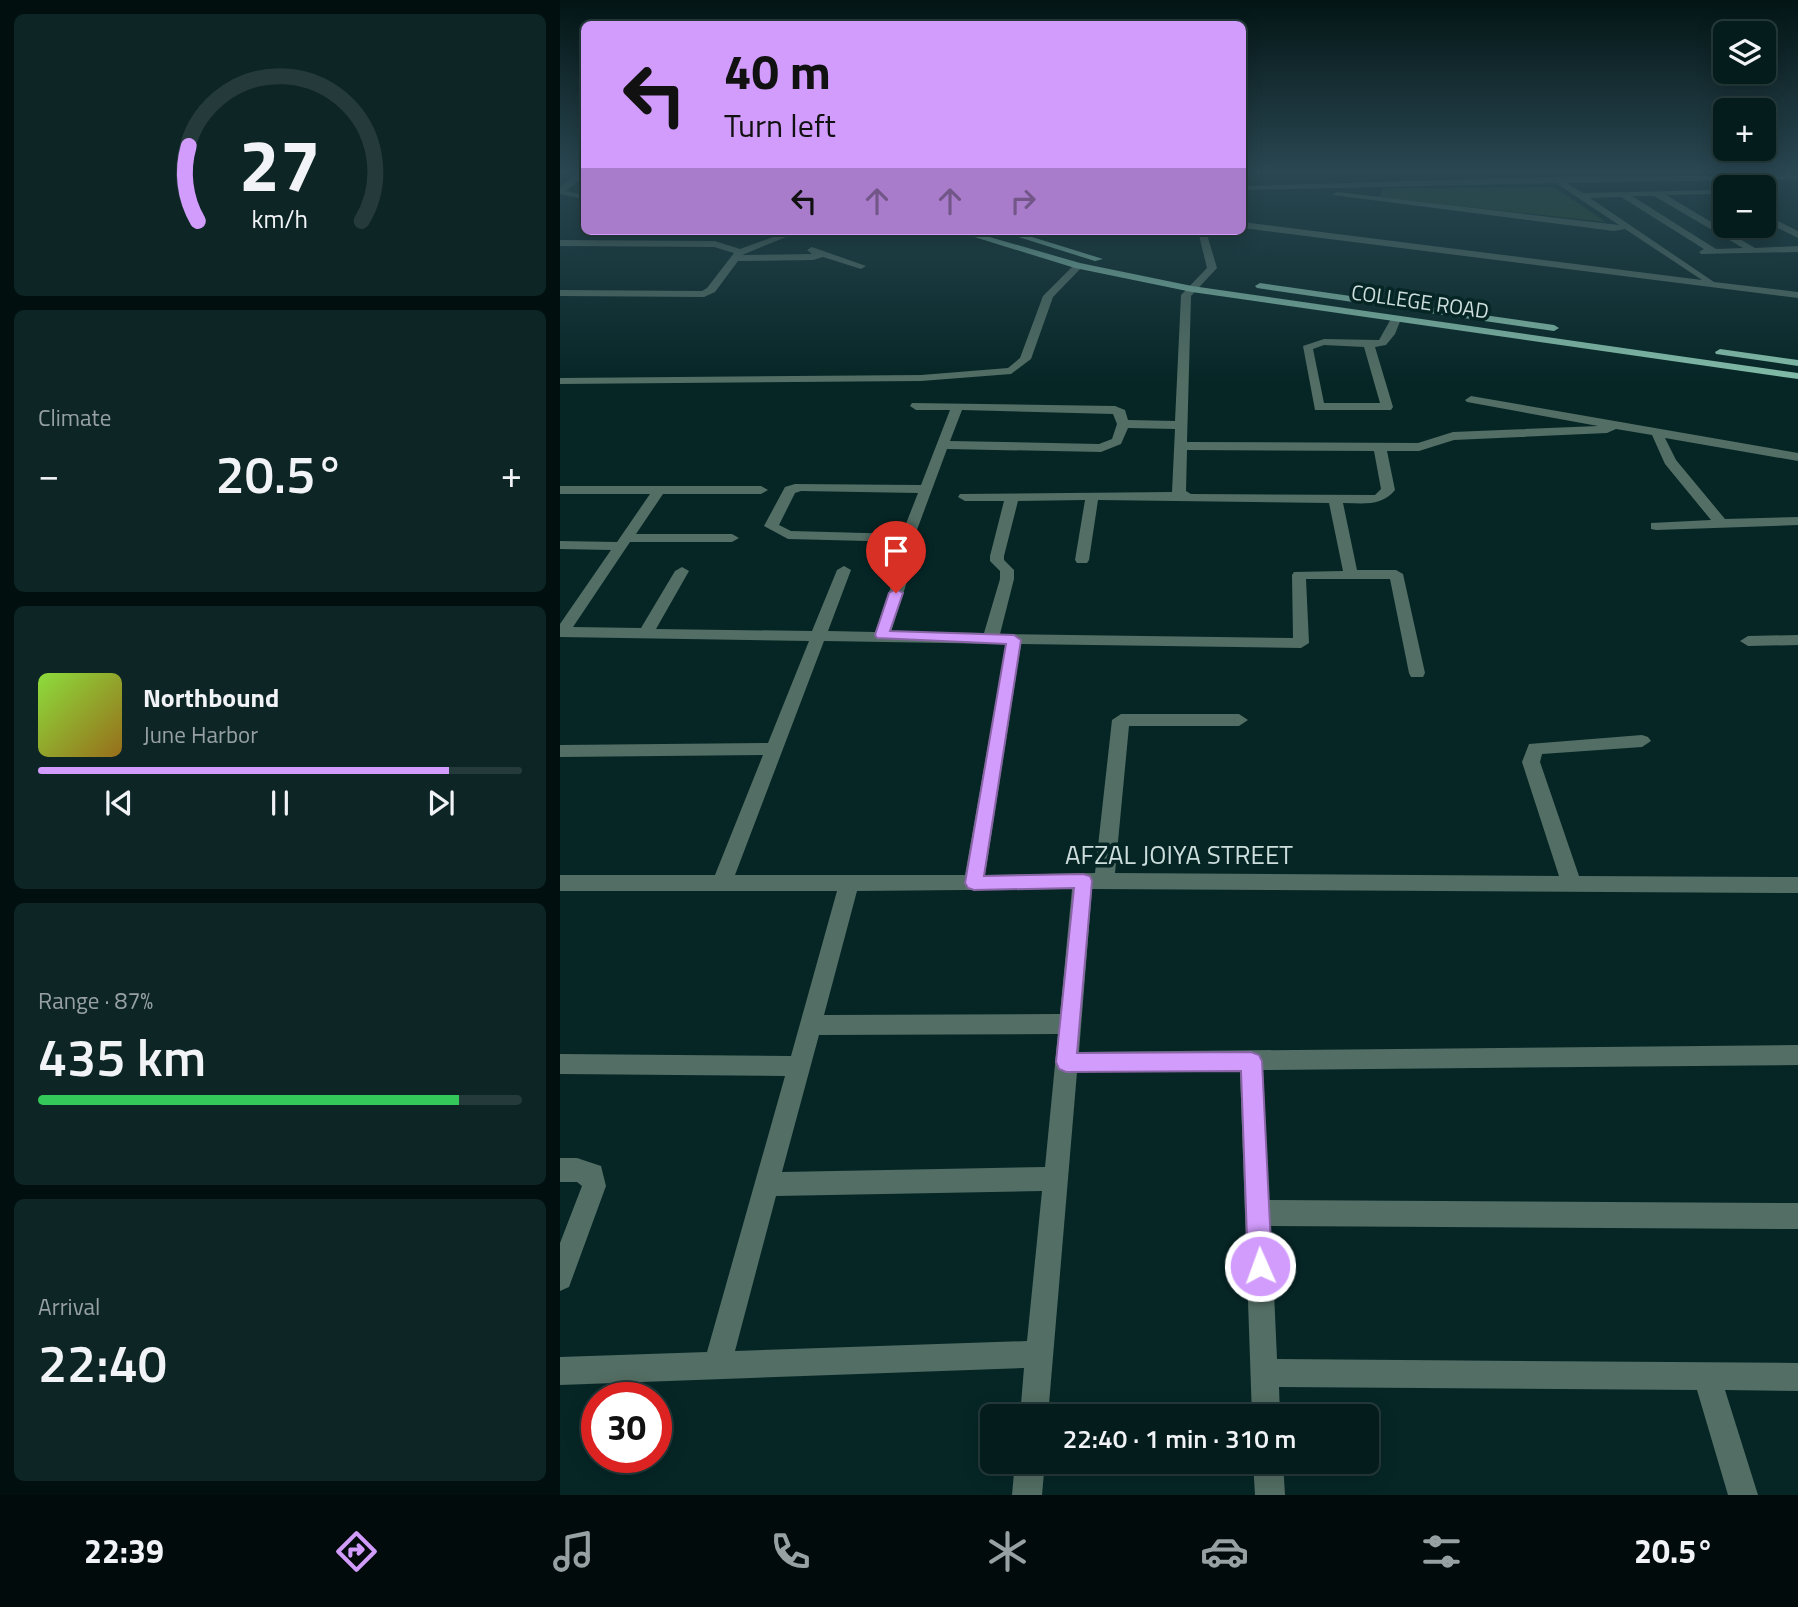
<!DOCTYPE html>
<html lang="en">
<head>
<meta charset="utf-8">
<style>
  :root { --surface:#041c1c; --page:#0d2525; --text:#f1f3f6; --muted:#97a1a3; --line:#253a3b; --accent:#d29cfd }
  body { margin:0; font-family:"Titillium Web",sans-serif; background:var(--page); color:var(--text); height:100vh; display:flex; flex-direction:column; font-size:26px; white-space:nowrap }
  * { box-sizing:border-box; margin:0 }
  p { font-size:23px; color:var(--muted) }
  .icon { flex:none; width:38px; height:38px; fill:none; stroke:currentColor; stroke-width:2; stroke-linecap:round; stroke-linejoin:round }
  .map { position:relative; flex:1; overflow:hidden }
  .drawer { display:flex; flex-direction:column; gap:14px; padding:14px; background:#020f0f; width:560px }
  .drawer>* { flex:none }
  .hud { position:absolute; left:21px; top:21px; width:665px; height:214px; border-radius:10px; box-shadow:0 4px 18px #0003,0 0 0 2px var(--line); background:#d29cfd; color:#111; overflow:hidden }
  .buttons { position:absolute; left:1153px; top:21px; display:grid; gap:14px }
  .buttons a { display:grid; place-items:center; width:63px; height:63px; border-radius:10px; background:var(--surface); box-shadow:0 4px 18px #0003,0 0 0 2px var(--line); font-size:35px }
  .speed { position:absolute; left:21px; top:1382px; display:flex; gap:14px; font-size:35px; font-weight:700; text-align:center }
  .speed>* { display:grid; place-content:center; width:91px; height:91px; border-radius:50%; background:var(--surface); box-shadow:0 4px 18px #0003,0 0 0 2px var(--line); line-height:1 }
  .speed .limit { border:10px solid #d22; background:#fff; color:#111 }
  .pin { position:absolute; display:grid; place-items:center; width:60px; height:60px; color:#fff; margin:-72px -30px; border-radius:50% 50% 50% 0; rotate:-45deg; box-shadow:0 0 7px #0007 }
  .pin .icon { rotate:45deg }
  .me { position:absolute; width:77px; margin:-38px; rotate:358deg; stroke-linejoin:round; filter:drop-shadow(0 0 5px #0008) }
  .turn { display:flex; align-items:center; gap:24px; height:147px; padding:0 28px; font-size:32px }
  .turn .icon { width:91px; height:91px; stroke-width:2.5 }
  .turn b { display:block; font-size:49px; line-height:60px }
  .lanes { display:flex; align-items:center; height:66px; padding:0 28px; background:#0003; justify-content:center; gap:35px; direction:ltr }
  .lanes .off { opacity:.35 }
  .big { font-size:52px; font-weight:600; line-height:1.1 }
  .drawer .widget { flex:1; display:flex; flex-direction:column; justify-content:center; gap:10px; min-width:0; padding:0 24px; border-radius:10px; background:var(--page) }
  .drawer .dial { align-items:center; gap:0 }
  .dial svg { height:182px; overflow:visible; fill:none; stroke:var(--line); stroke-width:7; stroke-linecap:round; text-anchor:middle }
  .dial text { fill:var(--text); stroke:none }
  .song { display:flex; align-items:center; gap:21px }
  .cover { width:84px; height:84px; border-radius:10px; background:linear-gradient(135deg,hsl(90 70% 55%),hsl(40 70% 35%)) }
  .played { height:7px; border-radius:4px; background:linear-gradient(90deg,var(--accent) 85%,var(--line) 85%) }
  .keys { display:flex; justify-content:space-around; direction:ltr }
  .heat { display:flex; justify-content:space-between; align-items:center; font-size:38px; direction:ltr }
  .charge { height:10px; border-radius:5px; background:linear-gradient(90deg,#34c759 87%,var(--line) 0) }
  .trip { position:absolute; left:420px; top:1404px; width:399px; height:70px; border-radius:10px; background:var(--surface); box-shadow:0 4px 18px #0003,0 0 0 2px var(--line); font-weight:600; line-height:70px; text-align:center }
  .menu { display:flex; height:112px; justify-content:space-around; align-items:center; background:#020b0b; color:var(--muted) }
  .menu .icon { width:49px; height:49px }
  .menu .current { color:var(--accent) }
  .menu b { font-size:32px; color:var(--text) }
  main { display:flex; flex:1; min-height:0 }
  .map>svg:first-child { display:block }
</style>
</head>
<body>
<main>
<section class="drawer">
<div class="widget dial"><svg viewBox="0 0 100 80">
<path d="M14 69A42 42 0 1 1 86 69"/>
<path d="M14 69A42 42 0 0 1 10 36" stroke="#d29cfd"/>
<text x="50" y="56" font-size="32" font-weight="700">27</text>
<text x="50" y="72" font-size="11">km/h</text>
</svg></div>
<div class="widget"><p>Climate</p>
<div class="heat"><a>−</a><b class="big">20.5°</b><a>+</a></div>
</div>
<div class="widget">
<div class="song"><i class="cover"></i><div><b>Northbound</b><p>June Harbor</p></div></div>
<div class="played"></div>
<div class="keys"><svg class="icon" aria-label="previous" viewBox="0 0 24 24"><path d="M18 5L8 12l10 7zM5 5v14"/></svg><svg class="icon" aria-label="pause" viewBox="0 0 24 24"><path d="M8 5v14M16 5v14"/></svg><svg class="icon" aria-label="next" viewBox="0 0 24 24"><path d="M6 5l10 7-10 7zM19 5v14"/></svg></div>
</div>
<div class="widget"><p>Range · 87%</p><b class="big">435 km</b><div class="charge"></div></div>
<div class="widget"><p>Arrival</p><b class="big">22:40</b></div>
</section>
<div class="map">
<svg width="1238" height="1495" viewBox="0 0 1238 1495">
  <rect width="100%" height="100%" fill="#062626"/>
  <path fill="#244b2a" d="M 994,187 L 1046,222 L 819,197 L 824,188 Z"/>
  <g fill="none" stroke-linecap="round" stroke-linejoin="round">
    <path fill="#536e64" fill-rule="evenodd" d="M 19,172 L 24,172 L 24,176 L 6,191 L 24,195 L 24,199 L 0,194 L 0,187 Z
      M 1238,175 L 1238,179 L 1007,183 L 1023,193 L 1159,190 L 1156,194 L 1106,195 L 1195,248 L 1238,246 L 1238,252 L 1141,254 L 1139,252 L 1144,249 L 1061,197 L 1030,198 L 1154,282 L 1238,292 L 1238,298 L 682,228 L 682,222 L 1142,280 L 1065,229 L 1054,231 L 773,195 L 777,192 L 1059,225 L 996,183 L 682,190 L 682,186 L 995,177 ZM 1072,196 L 1094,196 L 1183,248 L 1156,249 Z
      M 1204,214 L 1238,231 L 1238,238 L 1204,221 Z
      M 229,231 L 241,231 L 182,255 L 252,254 L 247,250 L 252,247 L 306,266 L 301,269 L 263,257 L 253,260 L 178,261 L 155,292 L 144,297 L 0,296 L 0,290 L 142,291 L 147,288 L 174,253 L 154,247 L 0,246 L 0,240 L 155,241 L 180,249 Z
      M 638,231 L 646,231 L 657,268 L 631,296 L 627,442 L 858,443 L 893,432 L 1038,426 L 907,402 L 905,400 L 911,396 L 1238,453 L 1238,461 L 1105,438 L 1116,460 L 1165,519 L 1238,517 L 1238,525 L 1096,530 L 1091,529 L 1091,523 L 1151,520 L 1105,464 L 1092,435 L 1056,429 L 1047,433 L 894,440 L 859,451 L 827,451 L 835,490 C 821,507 803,503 783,503 L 797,570 L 836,570 L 843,574 L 865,673 L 863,677 L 851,677 L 849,673 L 830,579 L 746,579 L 749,643 L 741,648 L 461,644 L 425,875 L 535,873 L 552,720 L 561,714 L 679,714 L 688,720 L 679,726 L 569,726 L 555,873 L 999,876 L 962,762 L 969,744 L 1082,735 L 1088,737 L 1091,741 L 1082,747 L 982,754 L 980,762 L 1019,876 L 1238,877 L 1238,893 L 532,889 L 519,1052 L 1238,1045 L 1238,1065 L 703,1070 L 709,1200 L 1238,1203 L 1238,1229 L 711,1226 L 717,1359 L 1238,1363 L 1238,1391 L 1165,1390 L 1198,1495 L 1168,1495 L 1137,1390 L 719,1387 L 720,1416 L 692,1416 L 680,1071 L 517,1072 L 488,1416 L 460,1416 L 464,1368 L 0,1385 L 0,1357 L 147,1352 L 225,1076 L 0,1074 L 0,1054 L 231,1056 L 277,891 L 0,891 L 0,875 L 155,875 L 203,755 L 0,757 L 0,745 L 208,743 L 249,641 L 0,637 L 0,624 L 51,550 L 0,549 L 0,541 L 57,542 L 90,494 L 0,494 L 0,486 L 201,486 L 208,490 L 201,494 L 103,494 L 76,534 L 172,534 L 179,538 L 172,542 L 70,542 L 13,627 L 81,628 L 115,571 L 122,567 L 129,571 L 96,629 L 252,631 L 277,570 L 284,566 L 291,570 L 268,631 L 315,632 L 336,572 L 343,568 L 350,572 L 331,632 L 424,633 L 440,579 L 440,571 L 430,561 L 430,556 L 444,501 L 405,501 L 398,497 L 400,494 L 612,492 L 615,429 L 568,428 L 561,444 L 541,452 L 387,449 L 354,538 L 347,542 L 228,539 L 204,526 L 225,487 L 235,484 L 361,485 L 390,410 L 356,410 L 350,406 L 352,403 L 555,406 L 565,410 L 568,420 L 615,421 L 621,295 L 647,268 ZM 402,410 L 553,414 L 557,424 L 552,439 L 539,444 L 390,441 ZM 627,450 L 814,451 L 821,489 L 815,495 L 631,494 L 626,491 ZM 241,491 L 358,493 L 342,534 L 231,531 L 219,525 L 235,493 ZM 525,500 L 515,560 L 517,563 L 527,563 L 529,560 L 538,500 L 769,503 L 783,571 L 734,572 L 732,575 L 733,638 L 440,634 L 454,579 L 454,570 L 444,560 L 444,556 L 458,501 ZM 264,641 L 446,644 L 405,875 L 175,875 ZM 512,889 L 500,1014 L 264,1015 L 297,891 ZM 498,1034 L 485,1167 L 222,1172 L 259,1035 ZM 482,1191 L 467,1341 L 175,1351 L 216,1196 Z
      M 515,264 L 523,266 L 493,297 L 471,359 L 451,374 L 361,381 L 0,384 L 0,378 L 361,375 L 448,368 L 460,358 L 483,296 Z
      M 832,317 L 841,319 L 835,334 L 826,345 L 815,347 L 833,407 L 831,410 L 755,410 L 743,346 L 764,339 L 819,340 ZM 764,345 L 804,347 L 820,403 L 764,403 L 753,349 Z
      M 1238,635 L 1238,645 L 1188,646 L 1180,641 L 1188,636 Z
      M 0,1158 L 17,1158 L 41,1166 L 46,1186 L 9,1287 L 0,1291 L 0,1243 L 22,1186 L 17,1182 L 0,1182 Z
      M 455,1461 L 485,1461 L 482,1495 L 452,1495 Z
      M 693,1461 L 723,1461 L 725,1495 L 695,1495 Z"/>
    <path fill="#83bda9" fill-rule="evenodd" d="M 395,231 L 409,231 L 520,263 L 632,286 L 1238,373 L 1238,379 L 632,292 L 515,268 Z
      M 439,231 L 453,231 L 543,259 L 535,261 Z
      M 700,283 L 994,325 L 999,328 L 994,331 L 697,288 L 695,286 Z
      M 1160,349 L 1238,360 L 1238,366 L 1156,354 L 1155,352 Z"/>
  </g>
  <linearGradient id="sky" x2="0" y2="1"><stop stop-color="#031515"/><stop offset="0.45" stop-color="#2a4752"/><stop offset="1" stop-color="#2a4752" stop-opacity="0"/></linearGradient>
  <rect width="1238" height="381" fill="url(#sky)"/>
  <path fill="#d29cfd" stroke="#8865a4" stroke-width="2" d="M 336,589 L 343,593 L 330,631 L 454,635 L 461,640 L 424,876 L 523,874 L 530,876 L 532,881 L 517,1053 L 691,1052 L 699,1055 L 702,1061 L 712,1266 L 708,1275 L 700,1278 L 692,1275 L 688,1266 L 681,1071 L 506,1072 L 499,1069 L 496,1062 L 514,888 L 414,890 L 408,888 L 405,883 L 446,644 L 317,638 L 315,635 L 329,593 Z"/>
  <g text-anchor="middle" stroke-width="7" stroke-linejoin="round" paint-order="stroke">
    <g font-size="21" fill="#cddedd" stroke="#062626">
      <text transform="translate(860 302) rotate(8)" y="7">COLLEGE ROAD</text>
    </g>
    <g font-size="26" fill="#cddedd" stroke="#062626">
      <text x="619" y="864">AFZAL JOIYA STREET</text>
    </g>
  </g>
</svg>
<div class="buttons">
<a><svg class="icon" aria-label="layers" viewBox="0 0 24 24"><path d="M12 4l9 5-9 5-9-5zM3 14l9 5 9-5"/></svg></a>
<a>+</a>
<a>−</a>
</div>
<div class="speed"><div class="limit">30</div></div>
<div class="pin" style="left:336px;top:593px;background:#d93025"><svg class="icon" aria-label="arrive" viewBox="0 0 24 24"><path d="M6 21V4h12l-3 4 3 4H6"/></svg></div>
<svg class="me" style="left:700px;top:1266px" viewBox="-20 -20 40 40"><circle r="17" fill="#d29cfd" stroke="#fff" stroke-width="3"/><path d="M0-11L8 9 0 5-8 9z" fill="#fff"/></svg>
<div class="trip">22:40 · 1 min · 310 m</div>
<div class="hud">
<div class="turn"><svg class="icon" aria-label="left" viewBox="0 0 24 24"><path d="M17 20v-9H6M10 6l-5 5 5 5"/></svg><div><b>40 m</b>Turn left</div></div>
<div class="lanes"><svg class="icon" aria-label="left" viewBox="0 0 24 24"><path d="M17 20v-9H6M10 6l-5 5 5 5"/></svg><svg class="icon off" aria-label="ahead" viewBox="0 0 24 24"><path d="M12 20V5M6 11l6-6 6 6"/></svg><svg class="icon off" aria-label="ahead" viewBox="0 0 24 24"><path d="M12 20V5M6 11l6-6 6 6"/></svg><svg class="icon off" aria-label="right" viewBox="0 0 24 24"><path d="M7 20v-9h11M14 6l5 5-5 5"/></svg></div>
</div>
</div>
</main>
<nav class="menu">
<b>22:39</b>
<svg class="icon current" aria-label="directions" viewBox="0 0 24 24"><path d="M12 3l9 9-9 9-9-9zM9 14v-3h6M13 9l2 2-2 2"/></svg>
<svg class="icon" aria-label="music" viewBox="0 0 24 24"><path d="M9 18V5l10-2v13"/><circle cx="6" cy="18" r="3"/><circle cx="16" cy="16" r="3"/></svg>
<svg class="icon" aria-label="phone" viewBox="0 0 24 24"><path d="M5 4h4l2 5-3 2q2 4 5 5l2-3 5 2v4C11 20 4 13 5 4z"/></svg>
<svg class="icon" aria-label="climate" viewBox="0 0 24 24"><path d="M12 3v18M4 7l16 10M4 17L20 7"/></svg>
<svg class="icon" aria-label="car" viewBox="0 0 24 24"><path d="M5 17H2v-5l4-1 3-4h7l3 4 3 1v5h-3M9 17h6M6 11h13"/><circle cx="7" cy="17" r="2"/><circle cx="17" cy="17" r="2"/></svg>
<svg class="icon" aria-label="filters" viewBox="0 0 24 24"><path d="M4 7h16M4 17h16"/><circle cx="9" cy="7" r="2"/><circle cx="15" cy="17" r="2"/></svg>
<b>20.5°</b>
</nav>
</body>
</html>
